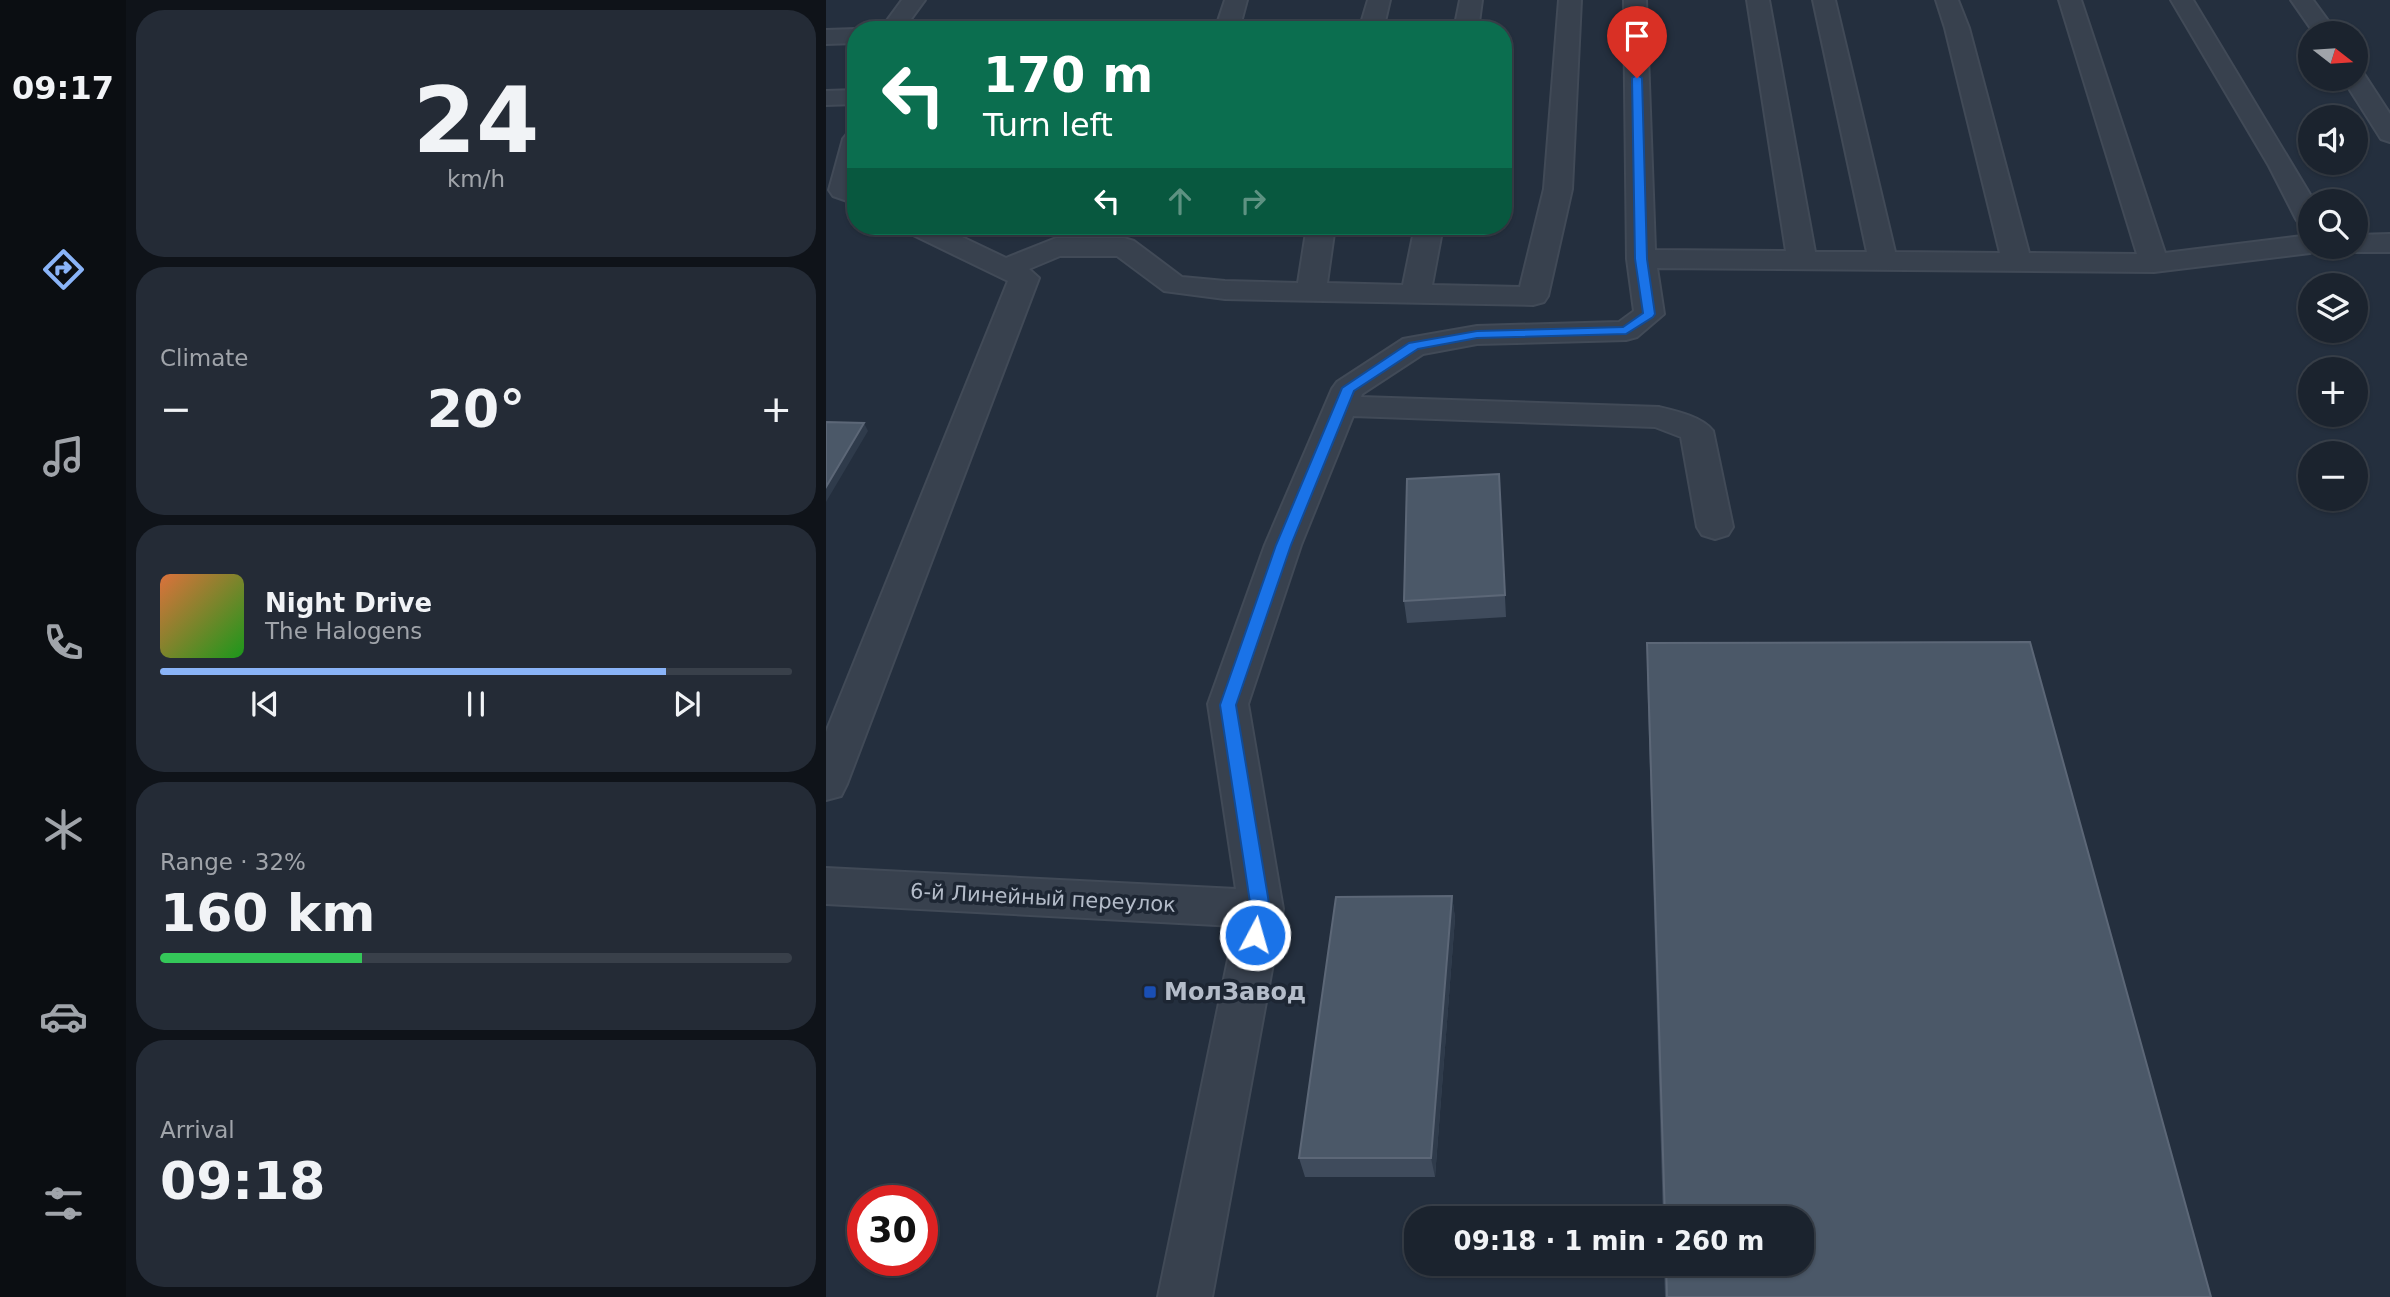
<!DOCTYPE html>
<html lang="en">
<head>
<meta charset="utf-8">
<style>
  :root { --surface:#1b232e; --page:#242b36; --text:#f1f3f6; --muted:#a0a4aa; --line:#39404a; --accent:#8ab4f8 }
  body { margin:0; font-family:"DejaVu Sans",sans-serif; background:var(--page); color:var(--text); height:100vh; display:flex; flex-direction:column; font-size:26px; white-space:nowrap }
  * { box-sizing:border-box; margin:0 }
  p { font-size:23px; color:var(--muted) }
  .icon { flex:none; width:38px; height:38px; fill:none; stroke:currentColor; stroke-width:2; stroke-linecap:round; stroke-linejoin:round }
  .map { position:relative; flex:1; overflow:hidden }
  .panel { display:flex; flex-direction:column; gap:10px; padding:10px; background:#0f1319; width:700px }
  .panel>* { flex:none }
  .hud { position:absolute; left:21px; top:21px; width:665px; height:214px; border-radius:28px; box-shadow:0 2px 5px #0004,0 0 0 2px var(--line); background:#0b6e4f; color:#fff; overflow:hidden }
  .needle { width:46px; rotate:107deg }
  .tools { position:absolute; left:1472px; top:21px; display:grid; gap:14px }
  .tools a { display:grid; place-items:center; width:70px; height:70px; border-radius:50%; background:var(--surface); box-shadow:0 2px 5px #0004,0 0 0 2px var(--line); font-size:35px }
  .speed { position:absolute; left:21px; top:1185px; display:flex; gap:14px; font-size:35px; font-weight:700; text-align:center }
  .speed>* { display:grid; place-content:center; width:91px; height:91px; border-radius:50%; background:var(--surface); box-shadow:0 2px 5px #0004,0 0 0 2px var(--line); line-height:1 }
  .speed .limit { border:10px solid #d22; background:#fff; color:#111 }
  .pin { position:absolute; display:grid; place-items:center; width:60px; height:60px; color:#fff; margin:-72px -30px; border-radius:50% 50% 50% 0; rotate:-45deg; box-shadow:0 0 7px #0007 }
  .pin .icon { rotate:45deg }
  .me { position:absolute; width:77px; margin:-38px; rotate:6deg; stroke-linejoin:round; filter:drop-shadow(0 0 5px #0008) }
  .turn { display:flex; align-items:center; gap:24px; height:147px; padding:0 21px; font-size:32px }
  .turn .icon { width:91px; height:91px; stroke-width:2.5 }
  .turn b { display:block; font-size:49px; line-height:60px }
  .lanes { display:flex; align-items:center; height:66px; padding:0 21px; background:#0003; justify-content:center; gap:35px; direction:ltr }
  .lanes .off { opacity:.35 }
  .big { font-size:52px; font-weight:700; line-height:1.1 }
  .panel .tile { flex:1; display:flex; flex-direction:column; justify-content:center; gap:10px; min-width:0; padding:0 24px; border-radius:28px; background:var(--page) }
  .panel .dial { align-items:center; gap:0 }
  .dial b { font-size:91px; line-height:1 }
  .song { display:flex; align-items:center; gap:21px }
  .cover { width:84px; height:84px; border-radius:10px; background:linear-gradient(135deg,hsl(20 70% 55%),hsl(120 70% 35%)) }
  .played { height:7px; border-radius:4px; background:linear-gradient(90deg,var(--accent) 80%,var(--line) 80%) }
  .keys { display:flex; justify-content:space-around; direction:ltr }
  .heat { display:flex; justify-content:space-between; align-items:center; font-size:38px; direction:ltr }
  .charge { height:10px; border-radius:5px; background:linear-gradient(90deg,#34c759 32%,var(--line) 0) }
  .trip { position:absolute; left:578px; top:1206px; width:410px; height:70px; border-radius:28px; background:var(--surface); box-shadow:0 2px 5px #0004,0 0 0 2px var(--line); font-weight:700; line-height:70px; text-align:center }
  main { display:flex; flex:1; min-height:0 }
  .menu { display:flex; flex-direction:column; width:126px; justify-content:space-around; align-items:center; background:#0b0e12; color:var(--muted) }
  .menu .icon { width:49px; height:49px }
  .menu .active { color:var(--accent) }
  .menu b { font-size:32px; color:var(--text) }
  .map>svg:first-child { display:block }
</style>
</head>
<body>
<main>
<nav class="menu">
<b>09:17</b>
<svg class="icon active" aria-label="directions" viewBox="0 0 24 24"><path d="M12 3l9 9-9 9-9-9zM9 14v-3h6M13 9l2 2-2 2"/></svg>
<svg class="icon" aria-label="music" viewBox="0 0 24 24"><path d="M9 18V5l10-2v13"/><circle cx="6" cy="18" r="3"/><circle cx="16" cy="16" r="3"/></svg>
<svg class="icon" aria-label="phone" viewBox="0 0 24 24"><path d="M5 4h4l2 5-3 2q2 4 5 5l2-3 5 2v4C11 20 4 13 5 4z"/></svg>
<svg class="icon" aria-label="climate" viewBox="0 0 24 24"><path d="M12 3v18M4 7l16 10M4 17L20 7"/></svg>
<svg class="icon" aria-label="car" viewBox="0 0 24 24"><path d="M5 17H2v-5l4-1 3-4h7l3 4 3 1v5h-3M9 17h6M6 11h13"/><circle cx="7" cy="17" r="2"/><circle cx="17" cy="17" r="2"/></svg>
<svg class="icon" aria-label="filters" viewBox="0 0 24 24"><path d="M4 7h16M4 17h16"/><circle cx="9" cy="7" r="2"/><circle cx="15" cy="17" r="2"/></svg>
</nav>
<section class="panel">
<div class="tile dial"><b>24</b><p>km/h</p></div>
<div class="tile"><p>Climate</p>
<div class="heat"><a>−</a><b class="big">20°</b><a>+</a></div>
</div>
<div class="tile">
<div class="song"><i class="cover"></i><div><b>Night Drive</b><p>The Halogens</p></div></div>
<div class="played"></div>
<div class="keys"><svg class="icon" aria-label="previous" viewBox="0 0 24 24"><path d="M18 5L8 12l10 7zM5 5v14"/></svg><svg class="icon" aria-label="pause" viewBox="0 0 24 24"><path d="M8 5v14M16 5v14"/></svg><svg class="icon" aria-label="next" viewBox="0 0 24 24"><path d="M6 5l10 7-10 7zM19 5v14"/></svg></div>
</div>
<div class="tile"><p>Range · 32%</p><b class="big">160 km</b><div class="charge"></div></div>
<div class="tile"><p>Arrival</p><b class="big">09:18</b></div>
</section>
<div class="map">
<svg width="1564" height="1297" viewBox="0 0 1564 1297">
  <rect width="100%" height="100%" fill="#242f3e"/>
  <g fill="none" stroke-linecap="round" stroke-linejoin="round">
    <defs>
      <path id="minor" d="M 76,0 L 99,0 L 77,30 L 54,30 Z
        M 399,0 L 421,0 L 413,30 L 389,30 Z
        M 542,0 L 564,0 L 557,30 L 533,30 Z
        M 634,0 L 656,0 L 652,30 L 628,30 Z
        M 733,0 L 755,0 L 746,189 L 722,296 L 718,302 L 707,305 L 399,299 L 338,291 L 291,256 L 234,256 L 203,269 L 213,278 L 21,784 L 15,796 L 0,800 L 0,732 L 182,281 L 81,232 L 77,226 L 113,226 L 180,258 L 230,238 L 298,238 L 308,241 L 356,277 L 399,281 L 472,283 L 481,226 L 509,226 L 501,283 L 577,285 L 589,226 L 617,226 L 606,285 L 694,287 L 718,189 Z
        M 798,0 L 820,0 L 829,250 L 960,251 L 921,0 L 943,0 L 989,252 L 1041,252 L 987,0 L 1009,0 L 1069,252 L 1174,253 L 1119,28 L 1110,0 L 1132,0 L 1143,28 L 1203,253 L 1311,254 L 1233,0 L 1255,0 L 1339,253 L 1484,235 L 1484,247 L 1496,247 L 1484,253 L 1328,272 L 831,268 L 838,314 L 811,337 L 800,340 L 651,344 L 597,354 L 536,394 L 535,397 L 833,407 C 850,411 877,417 887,431 L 907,527 L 902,535 L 889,539 L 876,535 L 871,527 L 855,437 L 829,427 L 527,416 L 475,545 L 422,704 L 457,909 L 386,1297 L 332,1297 L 409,926 L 0,904 L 0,868 L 410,889 L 382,704 L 439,545 L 506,389 L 511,382 L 577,339 L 588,337 L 651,326 L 793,322 L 808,311 L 801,259 Z
        M 1345,0 L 1367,0 L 1488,201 L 1484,201 L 1484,227 L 1474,225 L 1470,219 L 1443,166 Z
        M 1465,0 L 1487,0 L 1511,33 L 1488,33 Z
        M 30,29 L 33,30 L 30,30 L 30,43 L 0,44 L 0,30 Z
        M 1530,72 L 1538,74 L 1564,114 L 1564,142 L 1555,139 L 1517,79 L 1530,79 Z
        M 30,90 L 30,104 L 0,105 L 0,91 Z
        M 30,131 L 30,204 L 7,196 L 3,190 L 17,139 L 21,134 Z
        M 1564,234 L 1564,252 L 1530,252 L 1518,247 L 1530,247 L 1530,235 Z"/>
    </defs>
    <use href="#minor" stroke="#414a57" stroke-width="4"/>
    <use href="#minor" fill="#38414e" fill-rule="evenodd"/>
  </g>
  <path fill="#3f4b5c" d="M 673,474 L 680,617 L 581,623 L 578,601 Z
    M 821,643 L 1385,1297 L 839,1297 L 838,1264 L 975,1264 L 975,1218 L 837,1218 L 821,671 Z
    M 626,896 L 629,918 L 609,1177 L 479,1177 L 473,1158 Z"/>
  <path fill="#2f3b4b" d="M 38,423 L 42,431 L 0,502 L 0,487 Z
    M 626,896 L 629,918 L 609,1177 L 605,1158 Z"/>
  <path fill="#4b5868" stroke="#5c6777" stroke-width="2" d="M 0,422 L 38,423 L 0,487 Z
    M 673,474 L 679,595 L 578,601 L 581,479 Z
    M 1204,642 L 1385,1297 L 841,1297 L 840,1264 L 975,1264 L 975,1218 L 839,1218 L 821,643 Z
    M 626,896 L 605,1158 L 473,1158 L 510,897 Z"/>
  <path fill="#1a73e8" stroke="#114b97" stroke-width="2" d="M 811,75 L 816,78 L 821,259 L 829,314 L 827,317 L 800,334 L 651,338 L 592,349 L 528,391 L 465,545 L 410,705 L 444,909 L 436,941 L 429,943 L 423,941 L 420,935 L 425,909 L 394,705 L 450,545 L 516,388 L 583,343 L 651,331 L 797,327 L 817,313 L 809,259 L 806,78 Z"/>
  <rect fill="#1a4fb4" stroke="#1d2633" stroke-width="2.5" x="317" y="985" width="14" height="14" rx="3.5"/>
  <g text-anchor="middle" stroke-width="7" stroke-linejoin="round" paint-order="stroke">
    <g font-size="21" fill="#b4bcc9" stroke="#1d2633">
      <text transform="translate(217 898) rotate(3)" y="7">6-й Линейный переулок</text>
    </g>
    <g font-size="24" font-weight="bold" fill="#b4bcc9" stroke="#1d2633" text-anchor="start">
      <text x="338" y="1000">МолЗавод</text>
    </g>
  </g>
</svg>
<div class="tools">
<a><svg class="needle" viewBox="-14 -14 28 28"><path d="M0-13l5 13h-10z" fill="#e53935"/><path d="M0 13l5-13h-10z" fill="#a0a4aa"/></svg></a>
<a><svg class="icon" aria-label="sound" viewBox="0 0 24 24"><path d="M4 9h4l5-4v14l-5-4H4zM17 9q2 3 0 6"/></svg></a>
<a><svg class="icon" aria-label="search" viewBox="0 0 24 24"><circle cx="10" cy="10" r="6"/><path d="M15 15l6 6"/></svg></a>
<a><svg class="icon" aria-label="layers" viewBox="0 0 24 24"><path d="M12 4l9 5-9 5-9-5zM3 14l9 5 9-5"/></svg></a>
<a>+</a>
<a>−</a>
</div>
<div class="speed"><div class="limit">30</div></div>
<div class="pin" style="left:811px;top:78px;background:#d93025"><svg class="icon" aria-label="arrive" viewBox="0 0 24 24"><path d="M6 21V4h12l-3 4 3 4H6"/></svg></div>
<svg class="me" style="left:429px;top:935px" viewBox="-20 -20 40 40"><circle r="17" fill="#1a73e8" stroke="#fff" stroke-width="3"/><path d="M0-11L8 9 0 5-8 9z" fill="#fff"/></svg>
<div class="trip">09:18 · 1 min · 260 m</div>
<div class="hud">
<div class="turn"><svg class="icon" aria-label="left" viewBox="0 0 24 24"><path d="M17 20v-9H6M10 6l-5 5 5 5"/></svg><div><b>170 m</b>Turn left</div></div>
<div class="lanes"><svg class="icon" aria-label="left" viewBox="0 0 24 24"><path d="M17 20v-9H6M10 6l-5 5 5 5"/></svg><svg class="icon off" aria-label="ahead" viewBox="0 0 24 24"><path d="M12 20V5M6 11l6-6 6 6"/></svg><svg class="icon off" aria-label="right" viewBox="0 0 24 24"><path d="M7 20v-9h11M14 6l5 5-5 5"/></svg></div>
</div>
</div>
</main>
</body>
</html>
